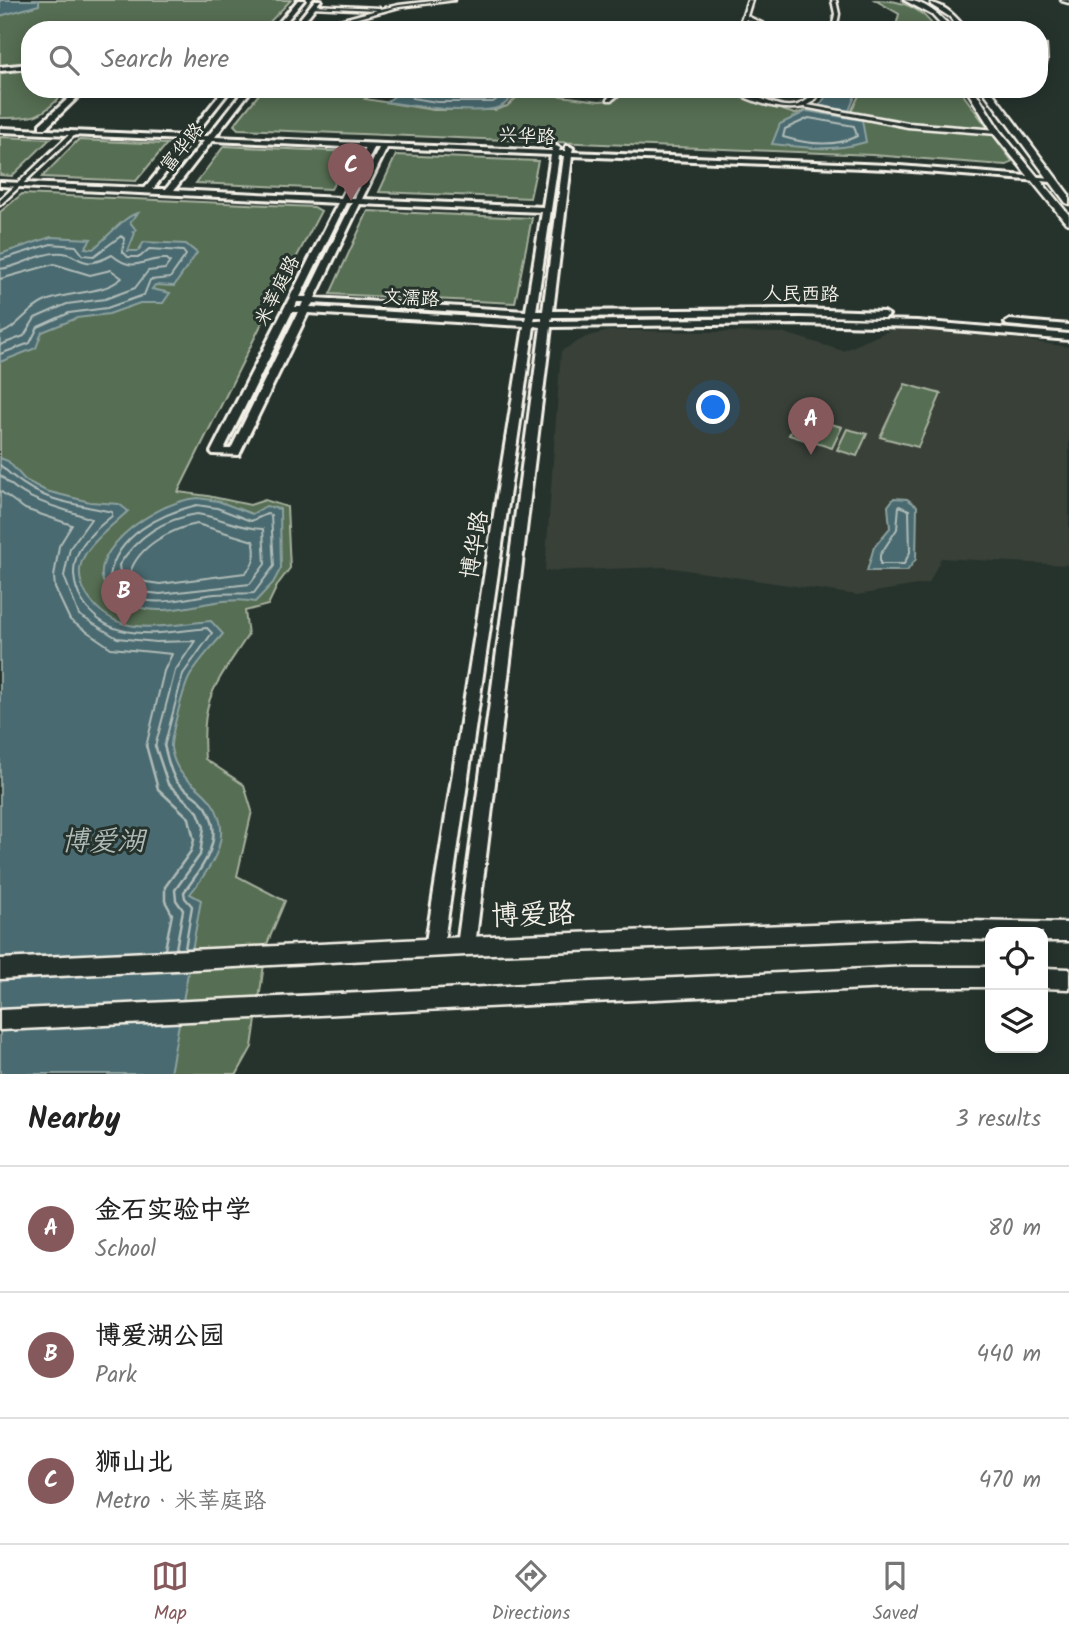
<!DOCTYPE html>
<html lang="en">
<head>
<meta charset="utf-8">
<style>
	:root { --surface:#fff; --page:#f6f6f6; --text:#222; --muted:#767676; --line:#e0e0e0; --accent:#85585c }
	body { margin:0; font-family:Kalam,"LXGW WenKai TC",sans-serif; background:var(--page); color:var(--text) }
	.controls { position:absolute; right:21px; bottom:21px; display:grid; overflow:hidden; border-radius:14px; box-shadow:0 4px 18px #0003 }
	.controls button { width:63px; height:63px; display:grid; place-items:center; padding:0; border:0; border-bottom:2px solid var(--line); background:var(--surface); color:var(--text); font:35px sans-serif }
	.you { position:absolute; left:714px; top:408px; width:24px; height:24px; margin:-18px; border:5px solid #fff; border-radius:50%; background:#1a73e8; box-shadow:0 0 0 10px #1a73e833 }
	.badge { display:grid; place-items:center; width:46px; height:46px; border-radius:50%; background:var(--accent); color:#fff; font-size:23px; font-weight:700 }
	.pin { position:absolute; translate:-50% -58px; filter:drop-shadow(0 2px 4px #0008) }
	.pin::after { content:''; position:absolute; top:37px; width:24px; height:21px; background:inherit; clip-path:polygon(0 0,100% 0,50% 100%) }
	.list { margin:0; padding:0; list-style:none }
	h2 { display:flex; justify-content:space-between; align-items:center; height:91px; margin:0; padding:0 28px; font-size:30px }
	h2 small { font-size:23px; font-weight:400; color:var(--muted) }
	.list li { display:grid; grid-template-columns:46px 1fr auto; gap:21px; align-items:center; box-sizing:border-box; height:126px; padding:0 28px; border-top:2px solid var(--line) }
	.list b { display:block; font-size:26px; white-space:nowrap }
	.list p { margin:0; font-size:23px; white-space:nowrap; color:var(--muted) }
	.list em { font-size:23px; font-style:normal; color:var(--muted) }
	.icon { flex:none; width:38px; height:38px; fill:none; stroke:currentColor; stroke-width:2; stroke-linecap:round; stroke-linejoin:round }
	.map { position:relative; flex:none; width:1069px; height:1074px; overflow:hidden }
	.search { position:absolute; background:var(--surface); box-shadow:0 4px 18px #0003; left:21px; right:21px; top:21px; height:77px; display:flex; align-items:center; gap:18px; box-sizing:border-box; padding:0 24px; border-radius:28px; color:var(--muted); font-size:26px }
	.sheet { height:469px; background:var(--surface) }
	nav { display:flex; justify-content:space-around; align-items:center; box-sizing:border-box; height:98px; border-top:2px solid var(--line); background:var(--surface); font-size:19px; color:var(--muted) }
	nav a { display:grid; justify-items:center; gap:4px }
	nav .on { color:var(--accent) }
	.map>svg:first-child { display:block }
</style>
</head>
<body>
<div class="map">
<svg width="1069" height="1074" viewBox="0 0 1069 1074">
	<rect width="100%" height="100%" fill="#26332d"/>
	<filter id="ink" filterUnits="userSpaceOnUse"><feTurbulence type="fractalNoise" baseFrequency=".0143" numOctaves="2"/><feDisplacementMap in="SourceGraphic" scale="14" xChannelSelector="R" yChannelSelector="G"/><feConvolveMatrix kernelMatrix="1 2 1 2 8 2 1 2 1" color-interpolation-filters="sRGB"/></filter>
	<g filter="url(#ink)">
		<path fill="#394037" d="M897,327L953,330L1069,347V565L941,558L929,583L857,595L665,567L545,571L561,351L586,337L608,331H644L785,333L843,351Z"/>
		<g fill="#576e53" stroke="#a6b09e" stroke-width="2">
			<path d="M0,0H291L262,30L96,26L90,30H30V89H69C39,117 42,118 0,118Z"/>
			<path d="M875,0C901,0 922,7 936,30H895L899,14Z"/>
			<path d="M263,89H379L365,99L434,110H495L507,106L524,91L599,101L615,100L627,89H715L795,114L817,107L851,112L862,89H959L1012,161L1007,165L990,164L872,155L238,129L234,125Z"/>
			<path d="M0,137L50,139L12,176L0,175Z"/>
			<path d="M78,140L167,144L136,181L42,177Z"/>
			<path d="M224,146L352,152L331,189L196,183Z"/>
			<path d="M396,155L538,161L530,198L379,192Z"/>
			<path d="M22,194L314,207L321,211L265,317L178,492L208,496L250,505L265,500L287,507L290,568L278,584L268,605L245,611L248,635C216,685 200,696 205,759L244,785L252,811L237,876L285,901L267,944L252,1047L237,1074H0V212Z"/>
			<path d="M368,211L532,218L515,303L330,294Z"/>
			<path d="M905,384L941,394L918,447L880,437Z"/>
			<path d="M800,415L819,420L808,441L789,435Z"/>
			<path d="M823,422L842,427L832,448L813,442Z"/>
			<path d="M847,429L867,434L857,456L837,450Z"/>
		</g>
		<g fill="#496b6f" stroke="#8da19f" stroke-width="2">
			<path d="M0,0H39V5L0,16Z"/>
			<path d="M405,89H521C514,95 508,103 500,107C479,116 411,105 386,102Z"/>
			<path d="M831,89H858L849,111L819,106Z"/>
			<path d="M807,111L862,120L866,142C832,152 807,148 772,144L780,124Z"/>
			<path d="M138,213L130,222L136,230L133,232L135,233L128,251H138L144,242L186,244L197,253L174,286L155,285L152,289L170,293L163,303H140L109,314L77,318L42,332L36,348L0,362V254L51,237L91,239L85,248L93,249C108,237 124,216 138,213Z"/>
			<path d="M0,458L8,461L25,480L46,491L90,502L119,504L128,511C114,524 96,537 86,553C68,581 94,612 119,622C142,632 186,623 211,621L223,634C212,647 198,661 190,676C184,686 170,738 171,748C177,782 197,781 212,803C235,836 210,869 190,894L201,900L170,1074H0Z"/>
			<path d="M198,498L218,501L252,514L266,506L280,509L281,568L273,583L255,602C216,594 174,618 138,607C48,579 148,501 198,498Z"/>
			<path d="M894,498L907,499L917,506L916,559L907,571H867L874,547L890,528L888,506Z"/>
		</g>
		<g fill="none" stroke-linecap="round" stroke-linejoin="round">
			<g stroke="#b0bbb8" stroke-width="2">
				<path d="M410,89L412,98L437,102H493L511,89"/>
				<path d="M419,89L438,93H492L498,89"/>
				<path d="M809,118L854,126L857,136C834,148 807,144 783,137L785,129Z"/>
				<path d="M0,260L51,244L76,246L83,255L94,256L121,236L125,239L122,251L128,257H140L149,249L183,251L186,255L170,278L150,280L144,295L107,308L69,313L38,327L30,343L0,354"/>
				<path d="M0,269C19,267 35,255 54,253C82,250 77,274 112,255C136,275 143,257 167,259L170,262L165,269L148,271L135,288L105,299L67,304L35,318L24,336L0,345"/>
				<path d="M0,279L54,264L90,275L111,270L122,278C101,296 68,290 44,302C26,310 18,328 0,334"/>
				<path d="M0,465C39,502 62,501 112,512V516C100,526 86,537 79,551C63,584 88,622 121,630C149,637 179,631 207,628L212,633L183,674L164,747"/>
				<path d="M0,475C29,504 55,505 91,519L70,548L64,576L79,615L117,638L156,642L195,641L175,671L155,747"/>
				<path d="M0,491L25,509L72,525L59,546L54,577L55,588L70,620L111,648L172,654L164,671L146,747"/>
				<path d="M197,505L217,508L251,521L267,514L271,515L274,566L254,593C241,594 228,593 215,594C177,598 136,616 110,576C116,536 160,514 197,505Z"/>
				<path d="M899,506L909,510L910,552L904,564H880V555L897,529Z"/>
				<path d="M197,514C220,517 240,529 263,529L265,564L250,584L160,594L143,592L121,580L119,565C137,537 164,519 197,514Z"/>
				<path d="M197,524L253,541C257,554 255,564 245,573L160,584L146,582L130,573C138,546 171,529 197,524Z"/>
			</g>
			<g stroke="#b0bbb8" stroke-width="2.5">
				<path d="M146,745L158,789L189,818L194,840L191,851L165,887V901L172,914L165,949"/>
				<path d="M155,745L168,784L198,812L204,827L200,855L175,890L176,900L183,910L176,949"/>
				<path d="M164,745C167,756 170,773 177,782C185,791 199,797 206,807C226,839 202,868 184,892L185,898L192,906L185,949"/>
			</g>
			<defs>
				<g id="minor">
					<path d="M441,0H455L399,7L313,30H293L310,28L377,10L311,7L313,5L379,8L381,9L399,5Z"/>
					<path d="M748,0H752L747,16L776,30H770L746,19C744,26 736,30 730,30L741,21Z"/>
					<path d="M832,0H836L839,14L836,30H832L835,14Z"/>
					<path d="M619,89H625L612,100H608V98Z"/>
					<path d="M728,89C760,89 790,128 817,89H822L814,101L807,105L908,123L997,130L1000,132L997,134L908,127L804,107C778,112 751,101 728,89Z"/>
					<path d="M72,132L77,133L0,205V200Z"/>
				</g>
				<g id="tertiary">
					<path d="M298,0H304L279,30H273Z"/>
					<path d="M315,0H321L297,30H291Z"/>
					<path d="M30,64V68L0,71V67Z"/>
					<path d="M79,89H86L46,128H40V124Z"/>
					<path d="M224,89H231L194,136H208L245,89H252L215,137L552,151L553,146H556L560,148L559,151H565L566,146H569L573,148L572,152L887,165L1052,178L1056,180L1052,182L887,169L572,156L553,311L798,309L884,312L889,315L884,318L798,315L552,317L551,321L801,318L917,321L1069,334V340L917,327L801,324L551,327L475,946L472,952L466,954L460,952L457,946L541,327L534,326L443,948L440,954L434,956L428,954L425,948L524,326L308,313L239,455L213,454L211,452L338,203L0,186V182L145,188L184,140L0,132V128L187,136ZM191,140L204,141L166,189H153ZM212,141L366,148L341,198L174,190ZM374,148H379L355,198H349ZM387,148L551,155L543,207L362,199ZM559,156H564L543,311H536ZM346,203H352L306,297H300ZM360,204L542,212L526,311L315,298ZM297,302H303L301,307H295ZM313,303L526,316L525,320L310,307ZM292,312H298L231,449H224ZM535,317H542V321L534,320Z"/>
					<path d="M1010,320L1069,325V331L1007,325L1005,323Z"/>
				</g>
				<g id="secondary">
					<path d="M904,0C924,0 941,16 953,30H946L932,15Z"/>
					<path d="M1061,0H1069V3L1062,1Z"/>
					<path d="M931,3C946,5 957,18 967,30H960L950,17L931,5Z"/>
					<path d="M966,89H974L1000,131L1069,215V224L1066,223L994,134Z"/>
					<path d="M982,89H990L1069,195V204L1066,203Z"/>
					<path d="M919,920L1069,923V941H1043V932H990V940L919,938L466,955L0,979V959L466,937Z"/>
					<path d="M910,967H990V987H910L0,1030V1010Z"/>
					<path d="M1043,968L1069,969V989L1043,988Z"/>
				</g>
			</defs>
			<use href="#minor" stroke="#f4f1e8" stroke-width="5"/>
			<use href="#tertiary" stroke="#f4f1e8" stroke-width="6"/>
			<use href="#secondary" stroke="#f4f1e8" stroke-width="5"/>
			<use href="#minor" fill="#26332d" fill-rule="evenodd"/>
			<use href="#tertiary" fill="#26332d" fill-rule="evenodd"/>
			<use href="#secondary" fill="#26332d" fill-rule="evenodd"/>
		</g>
		<path fill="#575143" stroke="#f4f1e8" stroke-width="2" d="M1039,44L1048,61L1043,77H1039Z"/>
		<path fill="#655e4e" stroke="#f4f1e8" stroke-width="2" d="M1039,44L1047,45L1048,61L1039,60Z"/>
	</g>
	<g text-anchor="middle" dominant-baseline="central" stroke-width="6" stroke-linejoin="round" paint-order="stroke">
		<g font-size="19" fill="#f4f1e8" stroke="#26332d">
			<text transform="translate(527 137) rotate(3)">兴华路</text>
			<text transform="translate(183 148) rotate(-51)">富华路</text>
			<text transform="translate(278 291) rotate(-63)">米莘庭路</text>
			<text transform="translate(801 295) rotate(1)">人民西路</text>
			<text transform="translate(411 299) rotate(3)">文濡路</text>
		</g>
		<g font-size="23" fill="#f4f1e8" stroke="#26332d">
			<text transform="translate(476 545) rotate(-81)">博华路</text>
		</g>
		<g font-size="28" font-style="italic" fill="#b0bbb8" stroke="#26332d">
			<text x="103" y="842">博爱湖</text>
		</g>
		<g font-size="28" fill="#f4f1e8" stroke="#26332d">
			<text transform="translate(533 916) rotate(-2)">博爱路</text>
		</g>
	</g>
</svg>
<div class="controls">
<button><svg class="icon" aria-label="locate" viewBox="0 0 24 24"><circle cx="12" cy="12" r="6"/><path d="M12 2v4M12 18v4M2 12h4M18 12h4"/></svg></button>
<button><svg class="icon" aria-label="layers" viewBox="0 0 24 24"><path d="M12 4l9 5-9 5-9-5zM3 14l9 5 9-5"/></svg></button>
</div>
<div class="you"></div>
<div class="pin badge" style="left:811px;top:455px">A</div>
<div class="pin badge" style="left:124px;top:627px">B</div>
<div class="pin badge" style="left:351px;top:201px">C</div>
<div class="search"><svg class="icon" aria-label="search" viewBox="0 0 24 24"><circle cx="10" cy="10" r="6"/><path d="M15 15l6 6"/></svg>Search here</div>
</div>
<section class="sheet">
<h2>Nearby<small>3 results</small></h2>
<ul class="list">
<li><span class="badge">A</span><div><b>金石实验中学</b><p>School</p></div><em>80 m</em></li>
<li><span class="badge">B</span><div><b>博爱湖公园</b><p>Park</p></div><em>440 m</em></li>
<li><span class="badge">C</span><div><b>狮山北</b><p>Metro · 米莘庭路</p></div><em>470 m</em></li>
</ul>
</section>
<nav>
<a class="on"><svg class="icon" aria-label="map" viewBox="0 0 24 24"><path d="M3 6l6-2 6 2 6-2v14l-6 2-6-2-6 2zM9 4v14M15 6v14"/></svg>Map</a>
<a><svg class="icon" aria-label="directions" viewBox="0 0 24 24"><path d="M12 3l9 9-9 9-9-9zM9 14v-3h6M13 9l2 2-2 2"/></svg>Directions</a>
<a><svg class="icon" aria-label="saved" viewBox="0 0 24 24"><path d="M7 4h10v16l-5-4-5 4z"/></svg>Saved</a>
</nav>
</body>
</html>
